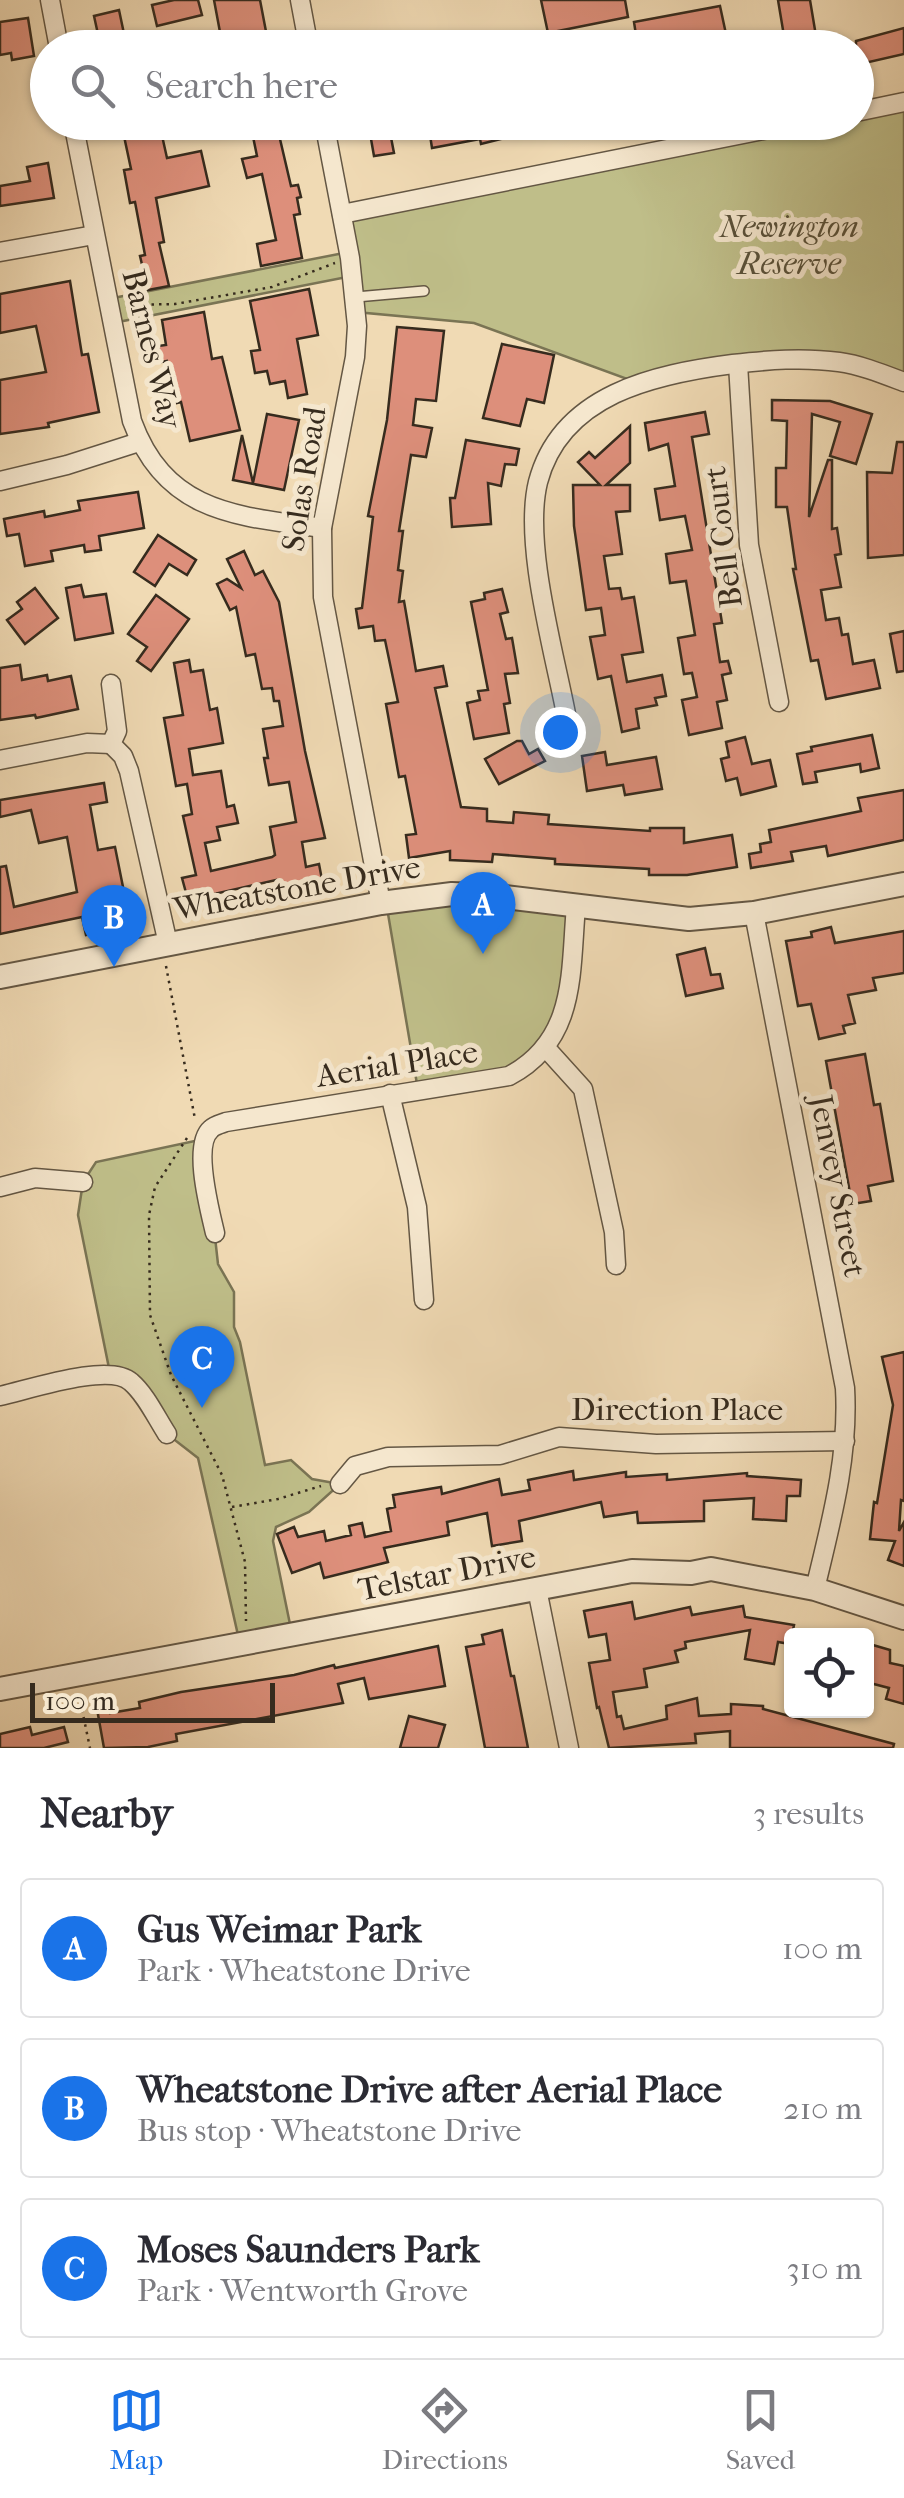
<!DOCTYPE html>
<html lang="en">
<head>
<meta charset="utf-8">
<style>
	:root { --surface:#fff; --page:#f2f2f3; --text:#2b2b33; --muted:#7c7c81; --line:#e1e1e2; --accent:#1a73e8 }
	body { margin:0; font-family:"IM FELL French Canon",serif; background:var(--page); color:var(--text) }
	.controls { position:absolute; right:30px; bottom:30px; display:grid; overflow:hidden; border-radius:10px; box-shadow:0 2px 8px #0004 }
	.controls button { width:90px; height:90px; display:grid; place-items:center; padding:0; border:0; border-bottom:2px solid var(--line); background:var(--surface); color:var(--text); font:50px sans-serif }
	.scale { position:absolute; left:30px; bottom:25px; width:245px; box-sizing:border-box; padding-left:10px; border:5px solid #362b1e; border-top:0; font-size:28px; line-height:35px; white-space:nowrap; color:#362b1e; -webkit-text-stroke:8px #f5e7ce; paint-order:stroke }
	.you { position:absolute; left:560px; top:732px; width:35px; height:35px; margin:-25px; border:8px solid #fff; border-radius:50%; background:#1a73e8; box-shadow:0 0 0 15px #1a73e833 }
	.badge { display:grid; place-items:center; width:65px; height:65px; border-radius:50%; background:var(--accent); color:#fff; font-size:32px; font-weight:700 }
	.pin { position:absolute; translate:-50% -82px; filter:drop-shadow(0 2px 5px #0008) }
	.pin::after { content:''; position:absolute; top:52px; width:35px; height:30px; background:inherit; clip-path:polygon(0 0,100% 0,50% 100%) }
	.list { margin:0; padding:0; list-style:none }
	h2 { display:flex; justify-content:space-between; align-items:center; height:130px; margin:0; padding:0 40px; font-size:42px }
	h2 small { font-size:32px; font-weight:400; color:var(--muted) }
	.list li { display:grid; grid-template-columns:65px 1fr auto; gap:30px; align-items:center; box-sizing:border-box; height:140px; margin:0 20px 20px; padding:0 20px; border:2px solid var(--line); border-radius:10px }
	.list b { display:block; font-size:38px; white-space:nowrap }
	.list p { margin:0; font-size:32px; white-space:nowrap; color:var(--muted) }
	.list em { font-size:32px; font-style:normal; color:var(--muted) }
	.icon { flex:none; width:55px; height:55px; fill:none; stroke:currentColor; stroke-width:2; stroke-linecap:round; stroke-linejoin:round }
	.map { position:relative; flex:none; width:904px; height:1748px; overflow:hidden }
	.search { position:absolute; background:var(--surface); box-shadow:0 2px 8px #0004; left:30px; right:30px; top:30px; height:110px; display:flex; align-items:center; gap:25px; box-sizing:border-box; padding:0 35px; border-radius:55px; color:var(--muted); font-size:38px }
	.sheet { height:610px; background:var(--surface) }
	nav { display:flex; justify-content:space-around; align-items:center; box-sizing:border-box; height:140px; border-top:2px solid var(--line); background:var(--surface); font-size:28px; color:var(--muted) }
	nav a { display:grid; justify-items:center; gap:5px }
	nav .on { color:var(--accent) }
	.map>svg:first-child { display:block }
</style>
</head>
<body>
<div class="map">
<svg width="904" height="1748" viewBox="0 0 904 1748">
	<rect width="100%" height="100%" fill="#f0dab4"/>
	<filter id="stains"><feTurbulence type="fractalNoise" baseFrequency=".002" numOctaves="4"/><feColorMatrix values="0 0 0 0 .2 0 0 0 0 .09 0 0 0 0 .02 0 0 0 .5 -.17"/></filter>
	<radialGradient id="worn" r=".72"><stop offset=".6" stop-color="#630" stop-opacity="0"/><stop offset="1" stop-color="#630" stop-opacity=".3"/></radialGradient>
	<g fill="#bfbe89" stroke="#7a7454" stroke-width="2.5">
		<path d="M904,102V382L815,359L638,383L474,323L356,312L352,276L113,323L108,299L349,252L342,214L803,123L856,122L857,112Z"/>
		<path d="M386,902L576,906L567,1002L523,1069L418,1090Z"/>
		<path d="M204,1139L218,1264L234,1292V1327L240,1342L265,1465L291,1460L312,1479L340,1484L309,1512L276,1527L273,1541L292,1634L240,1644L198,1458L167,1434L133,1383L110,1373L78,1215L83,1182L96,1162Z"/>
	</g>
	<g fill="#dd8f7b" stroke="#362b1e" stroke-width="2.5">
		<path d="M174,0H198L202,15L157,26L152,5Z"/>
		<path d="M214,0H260L268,42L223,48Z"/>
		<path d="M541,0H625L628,17L548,33Z"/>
		<path d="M778,0H810L818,48H786Z"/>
		<path d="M720,6L729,48H699L697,37L670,43V48H638L634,22Z"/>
		<path d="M119,10L127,48H101L94,16Z"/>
		<path d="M28,18L34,56L12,60L11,53L0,55V22Z"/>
		<path d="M904,28V54L856,65V41Z"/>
		<path d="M121,122H148L151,134L161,131L167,158L201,151L209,186L156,198L164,242L159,243L169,286L148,290L140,256L145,255L135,202L130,203L124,170L131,169Z"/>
		<path d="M250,122H276L291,186L298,185L301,197L297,198L300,214L294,215L302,258L261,266L257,244L276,240L262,174L247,178L242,159L257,156Z"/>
		<path d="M368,122H388L394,153L374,156Z"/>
		<path d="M428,122H547L548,127L481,144L480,139L432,148Z"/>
		<path d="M48,163L54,198L0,206V186L30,181L27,167Z"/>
		<path d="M70,281L82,355L88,354L99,412L48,423L49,427L0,434V380L46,372L36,326L0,333V294Z"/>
		<path d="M309,289L318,335L297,339L307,394L288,398L285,381L270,384L267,371L255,373L251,351L260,350L250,301Z"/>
		<path d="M204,312L212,359L222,357L240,430L190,441L181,402L177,403L167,361L161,362L158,346L166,345L162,320Z"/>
		<path d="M397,327L444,331L436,401L416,399L413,425L432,428L426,457L411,455L399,531H403L398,570L403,571L399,602L404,601L416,671L443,666L447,686L435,688L461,807L487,809V821L513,823L514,812L549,815L548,824L650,831V828H684V843L732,835L737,867L687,875H649V869L555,864V859L493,854L492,862L450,860V851L409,858L406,835L416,834L405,776L399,777L386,704L398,702L385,640L375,641L373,626L359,628L356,609L362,608L373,517L368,516L387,420Z"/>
		<path d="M502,344L554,355L544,403L527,399L520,426L483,418Z"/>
		<path d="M772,400L830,401L872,414L856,464L830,456L840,422L812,414L809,517L828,460H832V529L837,528L841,554L835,555L841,587L821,590L826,620L839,618L842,635L848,634L853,664L874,660L880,688L826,699L818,660L811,661L793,569H796L787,507H776V468H786L787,421L772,420Z"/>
		<path d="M705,412L709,434L692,437L722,623L714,624L720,662L728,661L731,673L722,675L727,700L717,702L722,728L689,735L682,700L697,697L692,673L684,674L678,638L695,635L686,581L670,583L666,554L692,550L685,516L660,520L655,489L675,486L668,444L649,450L645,423Z"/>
		<path d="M267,414L299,420L284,490L233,480L242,435L253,483Z"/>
		<path d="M630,426V463L606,485H630V511L616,512L622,554L604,556L609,589L620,588L622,599L634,597L643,652L622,655L627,682L662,675L666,696L655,698L657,705L636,709L639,728L622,732L611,676L598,679L590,637L605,635L601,608L586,610L574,526L573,485H600L578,462L589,452L595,458Z"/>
		<path d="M466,440L519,449L516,465L505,464L501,486L488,483L491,524L452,527L450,498H455Z"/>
		<path d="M897,442H904V555L868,558L867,472L892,473Z"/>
		<path d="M138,492L144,528L99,536L101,550L85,552L84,545L51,551L53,561L25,566L19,534L7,536L4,519L44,511L45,517L80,510L78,501Z"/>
		<path d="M158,535L196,560L187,575L169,564L155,586L134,572Z"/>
		<path d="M244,551L255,575L263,571L279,602L305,751L325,838L302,842L306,867L319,864L323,885L278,892L276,880L188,900L182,878L196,875L183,816L192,814L187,784L176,786L164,718L183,715L174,663L189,660L191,672L203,670L210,710L217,708L223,743L189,749L193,775L221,771L227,807L234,805L238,823L217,827L220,840L205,843L211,871L272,857L275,855L270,827L296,822L289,782L269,785L264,758H268L263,729L283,726L279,701H274L272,688L262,689L255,654L246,656L236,607L230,610L217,584L227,579L241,588L227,559Z"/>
		<path d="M81,585L84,597L106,594L113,633L75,640L66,588Z"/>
		<path d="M35,588L58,618L25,644L7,620L22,609L17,602Z"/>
		<path d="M502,589L508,612L500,614L506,639L512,638L518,673L505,674L510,703L504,704L509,733L474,739L467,703L480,700L478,691L488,690L471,602L485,599L484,593Z"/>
		<path d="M156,595L189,619L151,671L137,661L147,647L128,634Z"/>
		<path d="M904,631V671L897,672L890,634Z"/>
		<path d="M20,665L22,680L47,675L48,681L71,676L78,709L36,718L35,715L0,720V668Z"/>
		<path d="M872,735L879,768L861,772L860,764L815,772L817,782L803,784L797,754L812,751L811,747Z"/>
		<path d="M745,737L752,764L770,760L776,786L741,795L737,778L726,781L721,759L729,757L726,742Z"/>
		<path d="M517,741H522L529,754L538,749L545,761L499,784L485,759Z"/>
		<path d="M605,752L607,765L656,757L662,789L625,795L623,785L587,791L582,756Z"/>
		<path d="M104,783L107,802L90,805L98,850L115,847L130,922L105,927L106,931L86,935L82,917L0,934V867L6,866L14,907L77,892L67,837L39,843L31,810L0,817V800Z"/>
		<path d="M904,790V840L828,856L826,846L791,852L793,861L751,868L749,854L761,852L760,844L771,842L769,830L861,811L858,798Z"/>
		<path d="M831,927L835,943L904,931V973L873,978L876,990L848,995L855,1023L843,1026L845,1033L819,1039L811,1004L798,1006L786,941L812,937L811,932Z"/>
		<path d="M705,948L711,975L720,974L723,988L686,996L677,955Z"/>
		<path d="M865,1054L874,1105L880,1104L893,1181L868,1186L871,1201L852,1204L826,1061Z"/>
		<path d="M904,1352V1501L901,1500L899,1531L904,1522V1566L888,1560L895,1541L870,1539L874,1502L877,1503L893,1405L882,1357Z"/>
		<path d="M573,1471L574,1480L626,1472V1477L667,1474V1480L747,1473V1476L801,1480L800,1496H787L786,1521L753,1519L754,1498L704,1501V1521L638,1523L637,1512L604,1517L601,1502L519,1521L522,1541L492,1546L487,1513L447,1522L449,1535L384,1548L388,1562L324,1578L320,1563L292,1573L277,1534L294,1527L298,1537L324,1531L326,1541L351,1535L349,1526L362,1523L365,1537L391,1531L387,1509L395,1507L393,1495L441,1487L442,1494L499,1479L502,1495L530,1490L528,1480Z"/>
		<path d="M632,1602L635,1619L690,1607L692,1615L743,1606L745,1617L794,1625L790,1644L778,1642L774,1664L745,1659L750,1630L685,1642L686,1648L675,1651L678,1662L644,1669L647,1687L613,1692L617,1717L621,1716L624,1729L667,1719L666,1706L697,1698L699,1716L731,1714V1704L763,1706V1709L894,1744L893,1748H730V1731L695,1734L696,1743L609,1748L599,1707L597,1708L589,1663L610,1660L606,1634L589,1637L584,1611Z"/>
		<path d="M502,1630L511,1676H514L528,1748H485L466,1647L484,1644L482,1635Z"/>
		<path d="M866,1643L890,1650V1663L904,1666V1704L886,1699L889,1688L866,1682Z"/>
		<path d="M438,1646L445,1686L369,1699L364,1678L338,1684L343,1703L176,1734L177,1741L148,1747L104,1748L97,1709L109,1707L110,1713L140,1708L139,1702L181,1692L294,1675L334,1665L335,1668Z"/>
		<path d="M409,1716L445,1725L438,1748H400Z"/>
		<path d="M30,1727L32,1735L64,1727L68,1742L44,1748H0V1734Z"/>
	</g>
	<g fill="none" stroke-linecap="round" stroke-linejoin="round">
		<defs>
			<path id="service" d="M356,297L424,291"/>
			<g id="minor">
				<path d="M50,0L59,48"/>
				<path d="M300,0L309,48"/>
				<path d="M856,112L904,102"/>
				<path d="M73,122L132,421C166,514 238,516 322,528"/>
				<path d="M324,122L350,258L357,326L355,357L322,528L323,597L381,903"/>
				<path d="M342,214L803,122"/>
				<path d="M0,252L94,235"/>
				<path d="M738,364L749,545L779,702"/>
				<path d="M0,481L67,465L139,442"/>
				<path d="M111,684L117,731L111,744L123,756L129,771L168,944"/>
				<path d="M566,714C554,651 523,543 538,482C561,394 655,374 733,364C768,360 803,357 839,362C861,365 883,374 904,382"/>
				<path d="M0,760L87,743L111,744"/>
				<path d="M754,913L845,1388C849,1457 831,1522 815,1589"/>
				<path d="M545,1047L583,1089L614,1232L616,1265"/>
				<path d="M390,1094L417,1207L424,1300"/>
				<path d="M0,1187L35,1178L83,1182"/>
				<path d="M215,1233C210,1211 192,1145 211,1129C215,1125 221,1124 226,1122L509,1076C577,1040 570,973 576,906"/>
				<path d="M0,1396C28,1390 109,1362 131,1382C146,1395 156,1417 167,1434"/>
				<path d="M340,1484L355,1466L388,1457L500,1455L559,1437L656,1444L845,1441"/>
				<path d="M537,1589L569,1748"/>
			</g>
			<g id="tertiary">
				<path d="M0,977L381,903L452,894L496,896L689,919L754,913L904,884"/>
				<path d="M0,1689L632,1571L691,1573L711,1569L815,1589L904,1618"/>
			</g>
		</defs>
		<use href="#service" stroke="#645744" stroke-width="12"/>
		<use href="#minor" stroke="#645744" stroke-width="21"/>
		<use href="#tertiary" stroke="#645744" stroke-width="26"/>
		<g stroke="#362b1e" stroke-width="2.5" stroke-dasharray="2.5 5" stroke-linecap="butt">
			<path d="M129,305L175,304L272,287L335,263"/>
			<path d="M166,966L195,1119"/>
			<path d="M187,1138L155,1187L149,1215L150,1315L171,1375L222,1475L245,1562L246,1621"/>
			<path d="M232,1507L278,1499L321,1486"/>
			<path d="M79,1695L90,1748"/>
		</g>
		<use href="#service" stroke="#f5e7ce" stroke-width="9"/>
		<use href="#minor" stroke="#f5e7ce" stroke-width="18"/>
		<use href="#tertiary" stroke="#f5e7ce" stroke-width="22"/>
	</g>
	<g text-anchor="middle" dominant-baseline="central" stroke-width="10" stroke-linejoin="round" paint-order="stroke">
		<g font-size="32" font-style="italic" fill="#585039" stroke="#f5e7ce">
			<text x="789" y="226">Newington<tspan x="789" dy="37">Reserve</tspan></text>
		</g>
		<g font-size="32" fill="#362b1e" stroke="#f5e7ce">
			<text transform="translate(152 349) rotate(76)">Barnes Way</text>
			<text transform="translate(304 479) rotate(-81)">Solas Road</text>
			<text transform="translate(723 537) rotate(-97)">Bell Court</text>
			<text transform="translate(297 888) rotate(-10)">Wheatstone Drive</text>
			<text transform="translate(397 1064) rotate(-9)">Aerial Place</text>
			<text transform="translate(838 1186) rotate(79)">Jenvey Street</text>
			<text x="677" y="1409">Direction Place</text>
			<text transform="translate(447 1573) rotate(-11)">Telstar Drive</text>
		</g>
	</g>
	<rect width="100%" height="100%" filter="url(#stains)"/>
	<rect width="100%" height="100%" fill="url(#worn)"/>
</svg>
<div class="controls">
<button><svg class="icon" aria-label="locate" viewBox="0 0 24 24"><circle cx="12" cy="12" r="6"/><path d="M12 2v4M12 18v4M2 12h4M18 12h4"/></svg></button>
</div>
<div class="scale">100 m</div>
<div class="you"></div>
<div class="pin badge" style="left:483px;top:954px">A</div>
<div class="pin badge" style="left:114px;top:967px">B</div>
<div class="pin badge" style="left:202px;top:1408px">C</div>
<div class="search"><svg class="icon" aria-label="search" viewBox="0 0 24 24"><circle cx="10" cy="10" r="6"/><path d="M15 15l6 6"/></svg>Search here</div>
</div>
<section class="sheet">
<h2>Nearby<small>3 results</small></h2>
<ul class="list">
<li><span class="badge">A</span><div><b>Gus Weimar Park</b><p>Park · Wheatstone Drive</p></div><em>100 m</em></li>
<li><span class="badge">B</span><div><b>Wheatstone Drive after Aerial Place</b><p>Bus stop · Wheatstone Drive</p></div><em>210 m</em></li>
<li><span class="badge">C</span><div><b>Moses Saunders Park</b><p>Park · Wentworth Grove</p></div><em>310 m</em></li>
</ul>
</section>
<nav>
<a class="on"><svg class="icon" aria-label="map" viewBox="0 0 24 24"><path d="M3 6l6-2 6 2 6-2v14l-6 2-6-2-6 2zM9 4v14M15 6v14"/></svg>Map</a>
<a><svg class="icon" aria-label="directions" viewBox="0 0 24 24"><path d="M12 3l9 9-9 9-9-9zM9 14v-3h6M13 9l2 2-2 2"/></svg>Directions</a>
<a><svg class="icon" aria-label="saved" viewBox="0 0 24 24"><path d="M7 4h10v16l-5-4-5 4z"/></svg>Saved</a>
</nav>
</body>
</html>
